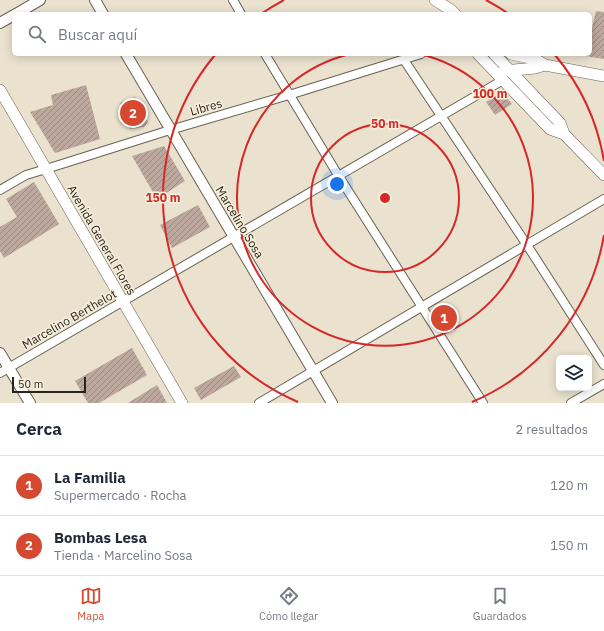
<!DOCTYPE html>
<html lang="es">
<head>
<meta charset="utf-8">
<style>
	:root { --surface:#fff; --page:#f2f2f3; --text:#1f2937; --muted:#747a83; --line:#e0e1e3; --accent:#d4492f }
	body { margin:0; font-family:"IBM Plex Sans",sans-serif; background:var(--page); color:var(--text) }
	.controls { position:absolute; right:12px; bottom:12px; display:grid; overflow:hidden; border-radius:6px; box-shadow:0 2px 10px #0003 }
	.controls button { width:36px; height:36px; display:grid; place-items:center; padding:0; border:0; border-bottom:1px solid var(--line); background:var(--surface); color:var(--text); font:20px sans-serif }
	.scale { position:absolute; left:12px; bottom:10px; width:74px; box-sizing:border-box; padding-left:4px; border:2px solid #27241c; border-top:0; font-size:11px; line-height:14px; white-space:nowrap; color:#27241c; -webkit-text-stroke:3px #f8efdc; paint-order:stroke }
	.you { position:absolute; left:337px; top:184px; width:14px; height:14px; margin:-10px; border:3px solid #fff; border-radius:50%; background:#1a73e8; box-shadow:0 0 0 6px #1a73e833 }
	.badge { display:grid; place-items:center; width:26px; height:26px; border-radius:50%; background:var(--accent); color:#fff; font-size:13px; font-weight:700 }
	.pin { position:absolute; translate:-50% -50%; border:2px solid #fff; box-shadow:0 1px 4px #0006 }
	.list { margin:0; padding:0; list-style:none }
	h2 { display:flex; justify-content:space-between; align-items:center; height:52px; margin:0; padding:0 16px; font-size:17px }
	h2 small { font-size:13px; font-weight:400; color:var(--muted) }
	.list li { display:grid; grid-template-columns:26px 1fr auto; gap:12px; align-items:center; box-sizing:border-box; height:60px; padding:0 16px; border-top:1px solid var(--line) }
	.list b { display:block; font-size:15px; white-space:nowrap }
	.list p { margin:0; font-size:13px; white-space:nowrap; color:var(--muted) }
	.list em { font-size:13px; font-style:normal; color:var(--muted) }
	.icon { flex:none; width:22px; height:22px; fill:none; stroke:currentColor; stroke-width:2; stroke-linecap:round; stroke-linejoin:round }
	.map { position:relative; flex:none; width:604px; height:403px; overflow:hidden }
	.search { position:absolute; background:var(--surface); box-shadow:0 2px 10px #0003; left:12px; right:12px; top:12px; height:44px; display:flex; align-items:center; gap:10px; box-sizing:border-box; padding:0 14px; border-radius:6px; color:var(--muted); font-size:15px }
	.sheet { height:172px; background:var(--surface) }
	nav { display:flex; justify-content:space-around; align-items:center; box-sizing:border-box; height:56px; border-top:1px solid var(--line); background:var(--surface); font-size:11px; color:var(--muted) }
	nav a { display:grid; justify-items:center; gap:2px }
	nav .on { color:var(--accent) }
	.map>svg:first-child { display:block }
</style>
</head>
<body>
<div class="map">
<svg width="604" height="403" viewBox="0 0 604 403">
	<defs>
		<pattern id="building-hatch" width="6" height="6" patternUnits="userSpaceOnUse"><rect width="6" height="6" fill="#bca89e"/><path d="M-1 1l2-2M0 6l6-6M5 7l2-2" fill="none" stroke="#998980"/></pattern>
	</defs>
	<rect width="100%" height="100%" fill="#eae2cf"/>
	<g fill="url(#building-hatch)">
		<path d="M596,11L604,12V59L585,56L586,54H590V36Z"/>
		<path d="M86,85L100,139L55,153L30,112L53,105L51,95Z"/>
		<path d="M502,92L512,104L495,115L486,102Z"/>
		<path d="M135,97L148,122L144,127L130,129L120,103Z"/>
		<path d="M164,146L185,181L157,199L132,156Z"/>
		<path d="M34,182L59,224L4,258L0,251V227L17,217L6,199Z"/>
		<path d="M198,205L210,227L172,248L160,225Z"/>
		<path d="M132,348L147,375L99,403H88L75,381Z"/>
		<path d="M234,366L241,377L201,400L194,388Z"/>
		<path d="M157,385L167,403H128Z"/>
	</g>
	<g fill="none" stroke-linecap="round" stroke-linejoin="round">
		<defs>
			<g id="minor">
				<path d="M233,0L241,14"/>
				<path d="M265,54L338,175L483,403"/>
				<path d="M404,60L527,245L604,365"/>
				<path d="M0,190L26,175L46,169L170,130L289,95L421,54"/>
				<path d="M0,373L503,80"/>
				<path d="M259,403L604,199"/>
				<path d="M571,403L604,384"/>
			</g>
			<g id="tertiary">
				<path d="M95,0L103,14"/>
				<path d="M16,14L40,0"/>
				<path d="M0,23L14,15"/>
				<path d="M126,54L332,403"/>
				<path d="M0,353L30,403"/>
			</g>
			<g id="secondary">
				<path d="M435,0L451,10L455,14"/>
				<path d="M478,54L550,129L564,134L604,175"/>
				<path d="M494,54L560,123L564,134"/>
				<path d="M511,54L535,59L545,65L604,76"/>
				<path d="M504,71L535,68L545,65"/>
				<path d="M0,90L182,403"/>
			</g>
		</defs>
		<use href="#minor" stroke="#696251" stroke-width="10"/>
		<use href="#tertiary" stroke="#696251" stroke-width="12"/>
		<use href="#secondary" stroke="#696251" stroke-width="12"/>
		<use href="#minor" stroke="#fff" stroke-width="8"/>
		<use href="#tertiary" stroke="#fff" stroke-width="10"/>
		<use href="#secondary" stroke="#fff" stroke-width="11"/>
	</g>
	<g fill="none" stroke="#d62828" stroke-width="2">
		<circle cx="385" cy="198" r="74"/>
		<path d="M420 54A148 148 0 1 1 350 54"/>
		<path d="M604 235A222 222 0 0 1 472 402M298 402A222 222 0 0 1 215 55M261 14A222 222 0 0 1 284 0M486 0A222 222 0 0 1 509 14M555 55A222 222 0 0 1 604 161"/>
	</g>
	<g text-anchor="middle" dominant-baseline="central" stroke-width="3" stroke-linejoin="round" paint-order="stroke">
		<g font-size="12" fill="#27241c" stroke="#f8efdc">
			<text transform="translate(206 107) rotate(-16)">Libres</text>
			<text transform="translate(240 222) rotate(59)">Marcelino Sosa</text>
			<text transform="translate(102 240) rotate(60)">Avenida General Flores</text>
			<text transform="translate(69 319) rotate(-30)">Marcelino Berthelot</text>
		</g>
	</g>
	<circle cx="385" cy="198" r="6" fill="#d62828" stroke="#f8efdc" stroke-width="2"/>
	<g font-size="12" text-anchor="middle" font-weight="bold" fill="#d62828" stroke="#f8efdc" stroke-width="3" stroke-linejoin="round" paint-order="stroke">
		<text x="490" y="98">100 m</text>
		<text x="385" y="128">50 m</text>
		<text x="163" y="202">150 m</text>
	</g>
</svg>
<div class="controls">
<button><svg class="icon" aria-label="layers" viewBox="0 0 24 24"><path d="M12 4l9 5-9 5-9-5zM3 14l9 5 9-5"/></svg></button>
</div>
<div class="scale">50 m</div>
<div class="you"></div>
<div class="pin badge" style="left:444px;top:318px">1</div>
<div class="pin badge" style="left:133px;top:113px">2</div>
<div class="search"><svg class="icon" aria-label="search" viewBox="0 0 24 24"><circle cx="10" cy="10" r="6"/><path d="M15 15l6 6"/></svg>Buscar aquí</div>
</div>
<section class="sheet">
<h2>Cerca<small>2 resultados</small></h2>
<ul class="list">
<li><span class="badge">1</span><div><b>La Familia</b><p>Supermercado · Rocha</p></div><em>120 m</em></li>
<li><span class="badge">2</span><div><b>Bombas Lesa</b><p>Tienda · Marcelino Sosa</p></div><em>150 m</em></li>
</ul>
</section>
<nav>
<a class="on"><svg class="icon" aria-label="map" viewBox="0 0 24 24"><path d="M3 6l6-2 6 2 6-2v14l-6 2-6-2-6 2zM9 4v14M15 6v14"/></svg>Mapa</a>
<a><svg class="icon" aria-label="directions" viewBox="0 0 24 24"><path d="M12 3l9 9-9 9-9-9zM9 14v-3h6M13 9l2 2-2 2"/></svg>Cómo llegar</a>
<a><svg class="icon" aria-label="saved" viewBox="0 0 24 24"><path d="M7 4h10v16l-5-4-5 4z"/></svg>Guardados</a>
</nav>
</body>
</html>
